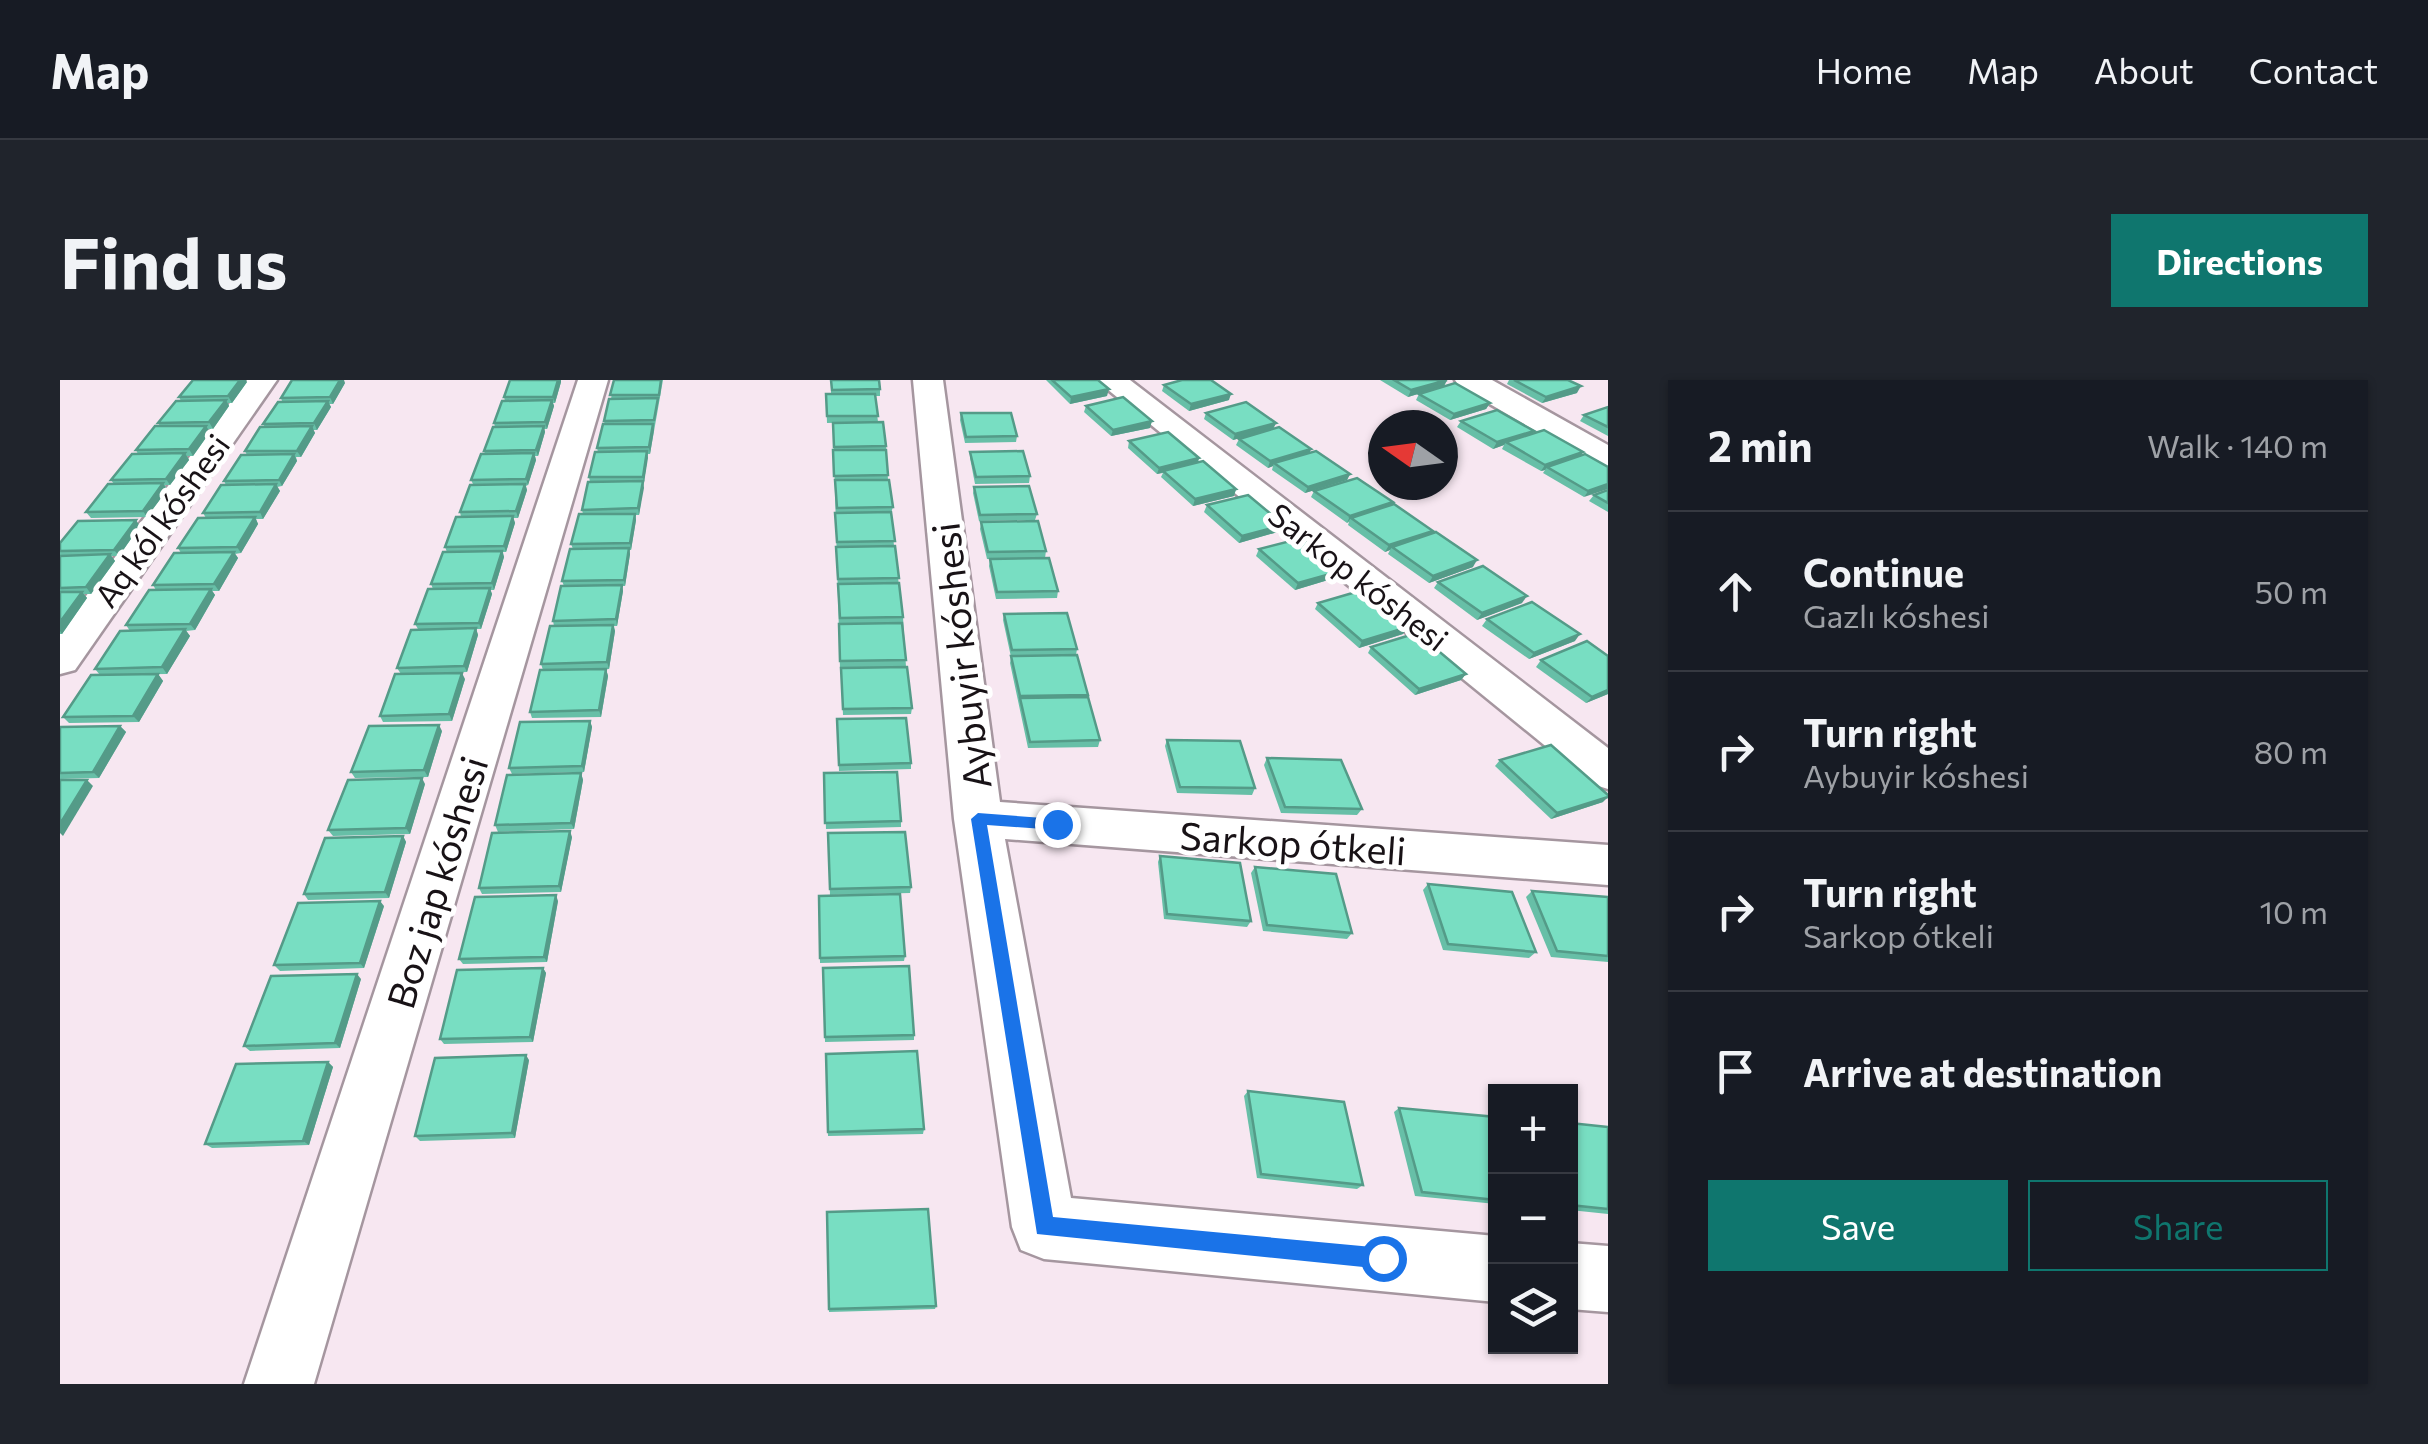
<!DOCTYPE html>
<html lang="en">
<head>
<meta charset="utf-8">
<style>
	:root { --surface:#171b24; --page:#20242c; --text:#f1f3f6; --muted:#9ea1a6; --line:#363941; --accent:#0f766e }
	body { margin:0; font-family:Commissioner,sans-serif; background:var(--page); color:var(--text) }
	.controls { position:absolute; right:30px; bottom:30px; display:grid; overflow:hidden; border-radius:0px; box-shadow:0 2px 8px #0004 }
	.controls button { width:90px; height:90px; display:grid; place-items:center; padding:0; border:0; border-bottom:2px solid var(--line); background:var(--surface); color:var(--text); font:50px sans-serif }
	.compass { position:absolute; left:1308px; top:30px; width:90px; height:90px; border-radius:50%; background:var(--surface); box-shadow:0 2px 8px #0004; rotate:284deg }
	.stop { position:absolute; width:30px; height:30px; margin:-22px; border:8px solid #1a73e8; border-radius:50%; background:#fff }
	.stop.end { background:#1a73e8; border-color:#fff; box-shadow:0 2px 10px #0008 }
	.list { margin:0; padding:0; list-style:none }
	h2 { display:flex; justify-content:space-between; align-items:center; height:130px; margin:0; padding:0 40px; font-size:42px }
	h2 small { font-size:32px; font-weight:400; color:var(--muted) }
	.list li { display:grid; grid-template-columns:65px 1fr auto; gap:30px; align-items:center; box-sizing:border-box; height:160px; padding:0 40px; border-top:2px solid var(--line) }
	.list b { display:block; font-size:38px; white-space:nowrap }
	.list p { margin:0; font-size:32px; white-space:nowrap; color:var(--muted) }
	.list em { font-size:32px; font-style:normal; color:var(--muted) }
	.actions { display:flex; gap:20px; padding:30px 40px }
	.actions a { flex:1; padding:22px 0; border:2px solid var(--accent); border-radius:0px; text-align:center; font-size:35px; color:var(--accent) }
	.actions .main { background:var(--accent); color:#fff }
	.icon { flex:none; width:55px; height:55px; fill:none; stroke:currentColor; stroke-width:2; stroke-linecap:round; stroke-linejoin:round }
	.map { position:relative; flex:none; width:1548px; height:1004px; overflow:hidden; border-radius:0px }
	header { display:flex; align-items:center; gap:60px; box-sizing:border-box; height:140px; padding:0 50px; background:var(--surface); border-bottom:2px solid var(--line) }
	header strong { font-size:48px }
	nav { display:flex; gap:55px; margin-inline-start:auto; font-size:35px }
	.intro { display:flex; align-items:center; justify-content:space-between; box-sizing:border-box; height:240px; padding:0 60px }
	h1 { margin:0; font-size:70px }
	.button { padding:25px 45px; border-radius:0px; background:var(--accent); color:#fff; font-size:35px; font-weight:700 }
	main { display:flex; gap:60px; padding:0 60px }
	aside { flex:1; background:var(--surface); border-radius:0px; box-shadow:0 2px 8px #0004 }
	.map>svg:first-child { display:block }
</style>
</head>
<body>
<header>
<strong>Map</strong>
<nav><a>Home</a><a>Map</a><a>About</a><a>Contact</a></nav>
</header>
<div class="intro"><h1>Find us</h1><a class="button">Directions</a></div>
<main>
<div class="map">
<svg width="1548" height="1004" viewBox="0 0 1548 1004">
	<rect width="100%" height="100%" fill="#f7e7f1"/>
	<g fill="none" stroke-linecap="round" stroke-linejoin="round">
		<defs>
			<g id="minor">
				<path d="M187,0H217L15,290L0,294V251Z"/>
				<path d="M518,0H548L254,1004H184Z"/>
				<path d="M853,0H883L940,422L1548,465V505L945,459L1011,818L1436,856V922L984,879L961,870L952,847L894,439Z"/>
				<path d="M1036,0H1070L1548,368V409L1532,404Z"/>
				<path d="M1395,0H1432L1548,65V89L1536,86L1399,6Z"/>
				<path d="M1510,863L1548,866V932L1510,929Z"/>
			</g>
		</defs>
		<use href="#minor" stroke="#a5969f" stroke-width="5"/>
		<use href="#minor" fill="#fff" fill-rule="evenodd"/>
	</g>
	<g fill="#67bfa7">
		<path d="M554,0H603L590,74H588L579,135H575L576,140L571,170H569L570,174L565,206H562L563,211L557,246H554L555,251L549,289L483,290L481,284L494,246L493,241L504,206L502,201L513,169L511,164L523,134L522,130L530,102L529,97L538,72L537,68L551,19Z"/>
		<path d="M771,0L820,9V16H815L818,42L767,43L766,14H771Z"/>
		<path d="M986,0H1038L1047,16L1010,24Z"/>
		<path d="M1320,0H1387L1384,6L1348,17Z"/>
		<path d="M1449,0H1508L1517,13L1482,23L1447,4Z"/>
		<path d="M187,2L172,23H168L169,26L153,49H148L150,52L133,76H127L129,80L110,105H105L107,110L87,137L31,138L26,132L54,104L51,100L78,74L76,70L100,46L98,43L121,21L119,17Z"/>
		<path d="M501,2L495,23H493L494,26L487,49H484L485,52L478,76H475L476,80L468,105L466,106L467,110L458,138H453L455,143L446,172H443L444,177L434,210H430L432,214L421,249H416L418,255L407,292L341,294L337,288L358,249L355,244L373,209L371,204L387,172L385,167L401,137L400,132L413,104L411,100L425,74L424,71L435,47L434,43L445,21L444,17Z"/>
		<path d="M285,3L273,24H269L271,27L257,50H253L255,53L241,77H236L237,81L222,106L217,107L220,111L203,139H196L198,144L181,173L175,174L178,178L159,211H152L155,215L135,250L126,251L130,256L107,294L40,295L35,289L70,251L66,245L96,210L93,205L121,173L118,168L146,138L143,133L166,105L164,101L187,75L185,71L205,47L203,44L222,21L221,18Z"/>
		<path d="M1104,5L1169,20L1129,31L1102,11Z"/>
		<path d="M1359,14L1430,23L1426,29L1390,40L1356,20Z"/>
		<path d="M1026,26L1090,48L1051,56L1024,32Z"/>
		<path d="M1548,27V56L1520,41L1524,35Z"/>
		<path d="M901,33L957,56L956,62L905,63L900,40Z"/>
		<path d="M1146,33L1216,43L1213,49L1250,73L1290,94L1287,100L1245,113L1212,90L1213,86L1208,88L1176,65L1179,59L1205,51L1173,60L1144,39Z"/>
		<path d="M1401,41L1474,51L1472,54L1523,72L1520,76L1548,87L1524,117L1483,93L1485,90L1481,91L1442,69L1444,65L1433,69L1397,47Z"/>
		<path d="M773,43L826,66L828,100L833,127L831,133L834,166L843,237L846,287L780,288Z"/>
		<path d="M1069,61L1139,78L1138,83L1176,109L1174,116L1133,126L1101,97L1103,93L1097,94L1068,68Z"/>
		<path d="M910,72L970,96L969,103L915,104L910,78Z"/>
		<path d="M914,107L977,134L975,140L919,141L913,113Z"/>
		<path d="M1548,110V132L1529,121L1534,115Z"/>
		<path d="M1254,111L1333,122L1332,125L1373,151L1371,154L1413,187L1369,203L1328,174L1330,170L1325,172L1288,145L1289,142L1287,143L1251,117Z"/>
		<path d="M1147,125L1224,145L1221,151L1179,163L1144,132Z"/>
		<path d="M921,142L986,171L985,178L927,179L920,149Z"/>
		<path d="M80,146L59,176H51L55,181L31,214H24L27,218L2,254H0V163Z"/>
		<path d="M1199,169L1281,191L1278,197L1235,210L1196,176Z"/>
		<path d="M930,179L998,211L997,218L936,219L929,186Z"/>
		<path d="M1378,202L1462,223L1417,240L1374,208Z"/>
		<path d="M1258,223L1343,254L1299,268L1255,229Z"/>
		<path d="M944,234L1017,269L1016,275L1040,360L1038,367L968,368L950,283L951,277L943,240Z"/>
		<path d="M1427,239L1515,261L1469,279L1422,246Z"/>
		<path d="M1311,267L1406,294L1401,300L1355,315L1308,273Z"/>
		<path d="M1481,280L1548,314L1526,323L1476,287Z"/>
		<path d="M781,288L852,328L851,334L783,335Z"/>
		<path d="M546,289L548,296L541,337L472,338L470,332Z"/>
		<path d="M98,294L103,301L79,342L9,343L3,337Z"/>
		<path d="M405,299L392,341L323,342L320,336Z"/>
		<path d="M777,339L851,383V389L779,391Z"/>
		<path d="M530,341L532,347L524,392L452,394L449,388Z"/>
		<path d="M60,346L66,352L39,398L0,399V347Z"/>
		<path d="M382,351L368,397L295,398L291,392Z"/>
		<path d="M1107,360L1195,408L1192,415L1117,413L1105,366Z"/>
		<path d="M1207,378L1302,429L1297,435L1221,433L1204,385Z"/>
		<path d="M1440,380L1543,422L1491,439L1435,386Z"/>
		<path d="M521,393L523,400L514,449L438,452L435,445Z"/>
		<path d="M764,393L841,441V447L766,449Z"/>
		<path d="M365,404L350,454L273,456L268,450Z"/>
		<path d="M768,453L851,507L850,513L770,515Z"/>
		<path d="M343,456L346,462L329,518L248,520L244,514Z"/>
		<path d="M512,457L501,512L422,514L419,508Z"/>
		<path d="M1100,476L1191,541L1187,547L1104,539L1098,482Z"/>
		<path d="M1195,487L1292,553L1287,559L1203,551L1191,493Z"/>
		<path d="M1368,504L1476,572L1469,578L1383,570L1363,510Z"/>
		<path d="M1472,511L1548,517V582L1491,577L1466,517Z"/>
		<path d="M759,516L845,576L844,581L760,583Z"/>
		<path d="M498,521L487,582L403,584L399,579Z"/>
		<path d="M324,526L304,588L220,591L214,585Z"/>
		<path d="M483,588L486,593L473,662L384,664L380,659Z"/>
		<path d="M763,588L854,655V660L765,662Z"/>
		<path d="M301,599L280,668L190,671L184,666Z"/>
		<path d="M766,674L864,749L863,754L768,756Z"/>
		<path d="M469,680L455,758L360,761L355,756Z"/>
		<path d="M268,682L273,687L249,765L152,768L145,764Z"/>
		<path d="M1188,711L1303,805L1297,809L1197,798L1184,716Z"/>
		<path d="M1339,728L1436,737V824L1355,816L1334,732Z"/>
		<path d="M1510,743L1548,747V834L1510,830Z"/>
		<path d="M767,832L876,926L875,929L769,932Z"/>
	</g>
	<g fill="#549b88">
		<path d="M180,0H186L187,2L172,23L168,16Z"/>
		<path d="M280,0H284L285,3L273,24L270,17Z"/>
		<path d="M498,0H501V2L495,23L493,17Z"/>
		<path d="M1387,0L1384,6L1348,17L1351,10Z"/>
		<path d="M1521,6L1517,13L1482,23L1486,17Z"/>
		<path d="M1049,9L1047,16L1010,24L1011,17Z"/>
		<path d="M1171,14L1169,20L1129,31L1131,24Z"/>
		<path d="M166,20L169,26L153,49L149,42Z"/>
		<path d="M492,20L494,26L487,49L485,42Z"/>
		<path d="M268,21L271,27L257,50L254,43Z"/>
		<path d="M1430,23L1426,29L1390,40L1394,34Z"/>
		<path d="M1092,41L1090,48L1051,56L1053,50Z"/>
		<path d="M1216,43L1213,49L1173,60L1175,54Z"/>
		<path d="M593,44L594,50L590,74L589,67Z"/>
		<path d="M146,46L150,52L133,76L129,69Z"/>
		<path d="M252,46L255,53L241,77L237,71Z"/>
		<path d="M484,46L485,52L478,76L476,70Z"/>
		<path d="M1474,51L1470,57L1446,62L1444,65L1433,69L1437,62Z"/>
		<path d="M1251,69L1249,75L1214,83L1213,86L1208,88L1210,81Z"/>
		<path d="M587,71L588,78L584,103L583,97Z"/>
		<path d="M1523,72L1518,79L1487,87L1485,90L1481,91L1485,85Z"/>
		<path d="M125,73L129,80L110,105L106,99Z"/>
		<path d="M474,73L476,80L468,105L466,99Z"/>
		<path d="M234,74L237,81L222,106L219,100Z"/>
		<path d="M1139,78L1137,84L1097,94L1099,88Z"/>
		<path d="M1290,94L1287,100L1245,113L1248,107Z"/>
		<path d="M583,101L584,108L579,135L578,128Z"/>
		<path d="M103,103L107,110L87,137L83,131Z"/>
		<path d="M216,104L220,111L203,139L200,132Z"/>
		<path d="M465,104L467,110L458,138L456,131Z"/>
		<path d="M1548,104V109L1524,117L1528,111Z"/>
		<path d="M1176,109L1174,116L1133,126L1135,119Z"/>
		<path d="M1333,122L1330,129L1291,138L1287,143L1290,136Z"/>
		<path d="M575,134L576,140L571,170L570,163Z"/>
		<path d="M453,136L455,143L446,172L444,166Z"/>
		<path d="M195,137L198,144L181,173L177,167Z"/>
		<path d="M76,140L80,146L59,176L54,170Z"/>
		<path d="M1224,145L1221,151L1179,163L1182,156Z"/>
		<path d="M1373,151L1369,157L1332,167L1330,170L1325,172L1329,165Z"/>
		<path d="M569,168L570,174L565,206L564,200Z"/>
		<path d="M442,171L444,177L434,210L432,203Z"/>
		<path d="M174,172L178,178L159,211L154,204Z"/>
		<path d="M50,174L55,181L31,214L26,207Z"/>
		<path d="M1417,180L1413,187L1369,203L1373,196Z"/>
		<path d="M1281,191L1278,197L1235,210L1238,203Z"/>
		<path d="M562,205L563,211L557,246L556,239Z"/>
		<path d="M430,208L432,214L421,249L419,243Z"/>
		<path d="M151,209L155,215L135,250L130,244Z"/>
		<path d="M22,212L27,218L2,254L0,251V242Z"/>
		<path d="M1467,216L1462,223L1417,240L1422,233Z"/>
		<path d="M553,245L555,251L549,289L547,282Z"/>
		<path d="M1348,247L1343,254L1299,268L1302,261Z"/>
		<path d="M416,248L418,255L407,292L404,286Z"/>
		<path d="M125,249L130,256L107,294L102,287Z"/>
		<path d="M1520,254L1515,261L1469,279L1474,273Z"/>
		<path d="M546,289L548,296L541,337L539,330Z"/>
		<path d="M402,293L405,299L392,341L389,334Z"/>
		<path d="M98,294L103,301L79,342L73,336Z"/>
		<path d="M1406,294L1401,300L1355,315L1359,309Z"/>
		<path d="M1548,310V314L1526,323L1532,317Z"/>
		<path d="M530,341L532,347L524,392L522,386Z"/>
		<path d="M379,345L382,351L368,397L364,390Z"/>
		<path d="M60,346L66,352L39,398L33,392Z"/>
		<path d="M521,393L523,400L514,449L511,443Z"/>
		<path d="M362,398L365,404L350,454L346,448Z"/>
		<path d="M27,400L33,406L3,456L0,453V444Z"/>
		<path d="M1548,417L1543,422L1491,439L1497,433Z"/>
		<path d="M510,451L512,457L501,512L499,506Z"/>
		<path d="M343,456L346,462L329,518L325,512Z"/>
		<path d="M496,515L498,521L487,582L484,577Z"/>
		<path d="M320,521L324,526L304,588L300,583Z"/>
		<path d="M483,588L486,593L473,662L470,657Z"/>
		<path d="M297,594L301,599L280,668L275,663Z"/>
		<path d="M466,675L469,680L455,758L452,753Z"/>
		<path d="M268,682L273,687L249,765L243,761Z"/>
	</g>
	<g fill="#78dec2" stroke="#549b88" stroke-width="2.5">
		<path d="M133,0H180L168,16L119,17Z"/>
		<path d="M232,0H280L270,17L221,18Z"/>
		<path d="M450,0H498L493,17H444Z"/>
		<path d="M554,0H601L599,15H550Z"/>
		<path d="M771,0H819L820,9L772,10Z"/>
		<path d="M992,0H1038L1049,9L1011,17Z"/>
		<path d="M1122,0H1151L1171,14L1131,24L1104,5Z"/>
		<path d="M1334,0H1387L1351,10Z"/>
		<path d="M1454,0H1508L1521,6L1486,17Z"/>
		<path d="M1395,3L1430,23L1394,34L1359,14Z"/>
		<path d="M766,14H815L818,36H767Z"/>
		<path d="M1063,17L1092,41L1053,50L1026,26Z"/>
		<path d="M598,18L594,40L544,41L549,19Z"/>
		<path d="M166,20L149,42L98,43L116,21Z"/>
		<path d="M492,20L485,42L434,43L442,21Z"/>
		<path d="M268,21L254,43L203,44L218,22Z"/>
		<path d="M1186,22L1216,43L1175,54L1146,33Z"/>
		<path d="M1548,27V47L1524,35Z"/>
		<path d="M1437,30L1474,51L1437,62L1401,41Z"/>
		<path d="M901,33H951L957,56L906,57Z"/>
		<path d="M823,42L826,66L774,67L773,43Z"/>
		<path d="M543,44H593L589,67L537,68Z"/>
		<path d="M95,46H146L129,69L76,70Z"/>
		<path d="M252,46L237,71H185L200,47Z"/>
		<path d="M484,46L476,70L424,71L433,47Z"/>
		<path d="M1219,47L1251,69L1210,81L1179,59Z"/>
		<path d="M1484,50L1523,72L1485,85L1446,62Z"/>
		<path d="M1108,52L1139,78L1099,88L1069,61Z"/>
		<path d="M773,70H826L828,95L774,96Z"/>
		<path d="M587,71L583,97H529L535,72Z"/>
		<path d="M963,71L970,96L916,97L910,72Z"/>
		<path d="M1256,71L1290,94L1248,107L1214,83Z"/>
		<path d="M125,73L106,99L51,100L72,74Z"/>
		<path d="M474,73L466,99L411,100L421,74Z"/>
		<path d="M234,74L219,100L164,101L181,75Z"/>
		<path d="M1525,74L1548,87V104L1528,111L1487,87Z"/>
		<path d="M1143,81L1176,109L1135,119L1103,91Z"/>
		<path d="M1297,98L1333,122L1290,136L1254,111Z"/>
		<path d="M775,100H829L833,127L777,128Z"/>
		<path d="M583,101L578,128L522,130L528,102Z"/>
		<path d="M103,103L83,131L26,132L48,104Z"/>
		<path d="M216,104L200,132L143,133L161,105Z"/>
		<path d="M465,104L456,131L400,132L410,105Z"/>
		<path d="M969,106L977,134L920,135L914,107Z"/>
		<path d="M1548,110V123L1534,115Z"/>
		<path d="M1188,115L1224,145L1182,156L1147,125Z"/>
		<path d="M1334,124L1373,151L1329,165L1291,138Z"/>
		<path d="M831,132L835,161L777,162L775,133Z"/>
		<path d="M519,134H575L570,163L511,164Z"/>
		<path d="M453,136L444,166L385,167L396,137Z"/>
		<path d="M195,137L177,167L118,168L138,138Z"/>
		<path d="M76,140L54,170L0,171V163L18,141Z"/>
		<path d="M978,141L986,171L928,172L921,142Z"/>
		<path d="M1376,152L1417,180L1373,196L1332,167Z"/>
		<path d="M1242,158L1281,191L1238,203L1199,169Z"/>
		<path d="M835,166L839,198L778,199L776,167Z"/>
		<path d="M569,168L564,200L502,201L510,169Z"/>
		<path d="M442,171L432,203L371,204L383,172Z"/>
		<path d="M174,172L154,204L93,205L114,173Z"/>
		<path d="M50,174L26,207L0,208V176Z"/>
		<path d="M989,178L998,211L937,212L930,179Z"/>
		<path d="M1423,186L1467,216L1422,233L1378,202Z"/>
		<path d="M839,203L843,237L780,238L778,204Z"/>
		<path d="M562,205L556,239L493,241L501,206Z"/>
		<path d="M430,208L419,243L355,244L368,209Z"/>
		<path d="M151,209L130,244L66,245L89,210Z"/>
		<path d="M1303,210L1348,247L1302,261L1258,223Z"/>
		<path d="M0,212H22L0,242Z"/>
		<path d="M1472,222L1520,254L1474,273L1427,239Z"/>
		<path d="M1007,233L1017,269L952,270L944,234Z"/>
		<path d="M842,243L846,280L780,281L779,244Z"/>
		<path d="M553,245L547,282L481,284L490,246Z"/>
		<path d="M416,248L404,286L337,288L351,250Z"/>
		<path d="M125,249L102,287L35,289L60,251Z"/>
		<path d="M1357,253L1406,294L1359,309L1311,267Z"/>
		<path d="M1527,261L1548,276V310L1532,317L1481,280Z"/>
		<path d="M1017,275L1028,315L960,316L951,276Z"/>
		<path d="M847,287L852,328L783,329L781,288Z"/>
		<path d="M546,289L539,330L470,332L480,290Z"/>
		<path d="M402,293L389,334L320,336L335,294Z"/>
		<path d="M98,294L73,336L3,337L31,295Z"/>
		<path d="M1028,317L1040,360L970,362L960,318Z"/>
		<path d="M846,338L851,383L779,385L777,339Z"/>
		<path d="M530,341L522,386L449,388L460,342Z"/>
		<path d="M379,345L364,390L291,392L309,346Z"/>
		<path d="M60,346L33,392L0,393V347Z"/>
		<path d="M1107,360L1180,361L1195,408L1120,407Z"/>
		<path d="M1491,365L1548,415V417L1497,433L1440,380Z"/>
		<path d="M1207,378L1281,380L1302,429L1225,427Z"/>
		<path d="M837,392L841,441L765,443L764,393Z"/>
		<path d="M521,393L511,443L435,445L447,395Z"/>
		<path d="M362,398L346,448L268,450L288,400Z"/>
		<path d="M0,400H27L0,444Z"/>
		<path d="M510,451L499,506L419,508L432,453Z"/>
		<path d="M845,452L851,507L770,509L768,453Z"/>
		<path d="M343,456L325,512L244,514L265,458Z"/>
		<path d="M1100,476L1180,483L1191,541L1107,534Z"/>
		<path d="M1195,487L1276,494L1292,553L1207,545Z"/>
		<path d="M1368,504L1452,512L1476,572L1388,564Z"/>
		<path d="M1472,511L1548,517V576L1497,571Z"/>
		<path d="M840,514L845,576L760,578L759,516Z"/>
		<path d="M496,515L484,577L399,579L415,517Z"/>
		<path d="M320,521L300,583L214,585L238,523Z"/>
		<path d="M849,586L854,655L765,657L763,588Z"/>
		<path d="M483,588L470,657L380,659L397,590Z"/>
		<path d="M297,594L275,663L184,666L211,596Z"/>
		<path d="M857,671L864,749L768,752L766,674Z"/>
		<path d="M466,675L452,753L355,756L375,678Z"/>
		<path d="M268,682L243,761L145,764L176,684Z"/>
		<path d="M1188,711L1284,722L1303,805L1201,794Z"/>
		<path d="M1339,728L1436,737V820L1362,812Z"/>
		<path d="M1510,743L1548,747V829L1510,825Z"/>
		<path d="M868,829L876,926L769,929L767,832Z"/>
	</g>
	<path fill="#1a73e8" d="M918,433L997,439L1005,444L997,450L927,445L993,837L1323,868L1330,871L1333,878L1330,886L1323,889L977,854L911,439Z"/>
	<g text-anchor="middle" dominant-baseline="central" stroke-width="10" stroke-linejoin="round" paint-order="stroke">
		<g font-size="32" fill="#181216" stroke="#fff">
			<text transform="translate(101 140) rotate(-54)">Aq kól kóshesi</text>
			<text transform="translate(1299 196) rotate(38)">Sarkop kóshesi</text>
		</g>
		<g font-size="38" fill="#181216" stroke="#fff">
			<text transform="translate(900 276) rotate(-97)">Aybuyir kóshesi</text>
			<text transform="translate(1233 462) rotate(4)">Sarkop ótkeli</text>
			<text transform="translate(376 502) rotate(-73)">Boz jap kóshesi</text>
		</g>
	</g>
</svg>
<div class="controls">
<button>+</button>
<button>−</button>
<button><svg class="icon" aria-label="layers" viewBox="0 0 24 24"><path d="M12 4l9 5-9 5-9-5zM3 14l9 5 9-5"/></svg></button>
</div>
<svg class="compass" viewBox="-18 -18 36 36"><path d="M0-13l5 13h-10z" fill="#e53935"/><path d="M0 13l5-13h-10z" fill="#9ea1a6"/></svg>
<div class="stop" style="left:1323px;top:878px"></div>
<div class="stop end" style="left:997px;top:444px"></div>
</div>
<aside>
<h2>2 min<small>Walk · 140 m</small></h2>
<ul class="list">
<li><svg class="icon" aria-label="ahead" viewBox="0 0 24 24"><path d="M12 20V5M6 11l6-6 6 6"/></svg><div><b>Continue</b><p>Gazlı kóshesi</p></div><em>50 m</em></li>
<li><svg class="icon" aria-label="right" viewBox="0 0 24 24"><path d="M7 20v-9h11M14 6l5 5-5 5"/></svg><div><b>Turn right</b><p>Aybuyir kóshesi</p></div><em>80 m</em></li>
<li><svg class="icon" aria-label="right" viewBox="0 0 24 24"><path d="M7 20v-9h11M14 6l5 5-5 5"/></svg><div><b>Turn right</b><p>Sarkop ótkeli</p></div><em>10 m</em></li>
<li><svg class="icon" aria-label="arrive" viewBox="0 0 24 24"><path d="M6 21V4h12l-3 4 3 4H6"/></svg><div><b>Arrive at destination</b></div></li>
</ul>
<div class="actions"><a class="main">Save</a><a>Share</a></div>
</aside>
</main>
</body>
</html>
